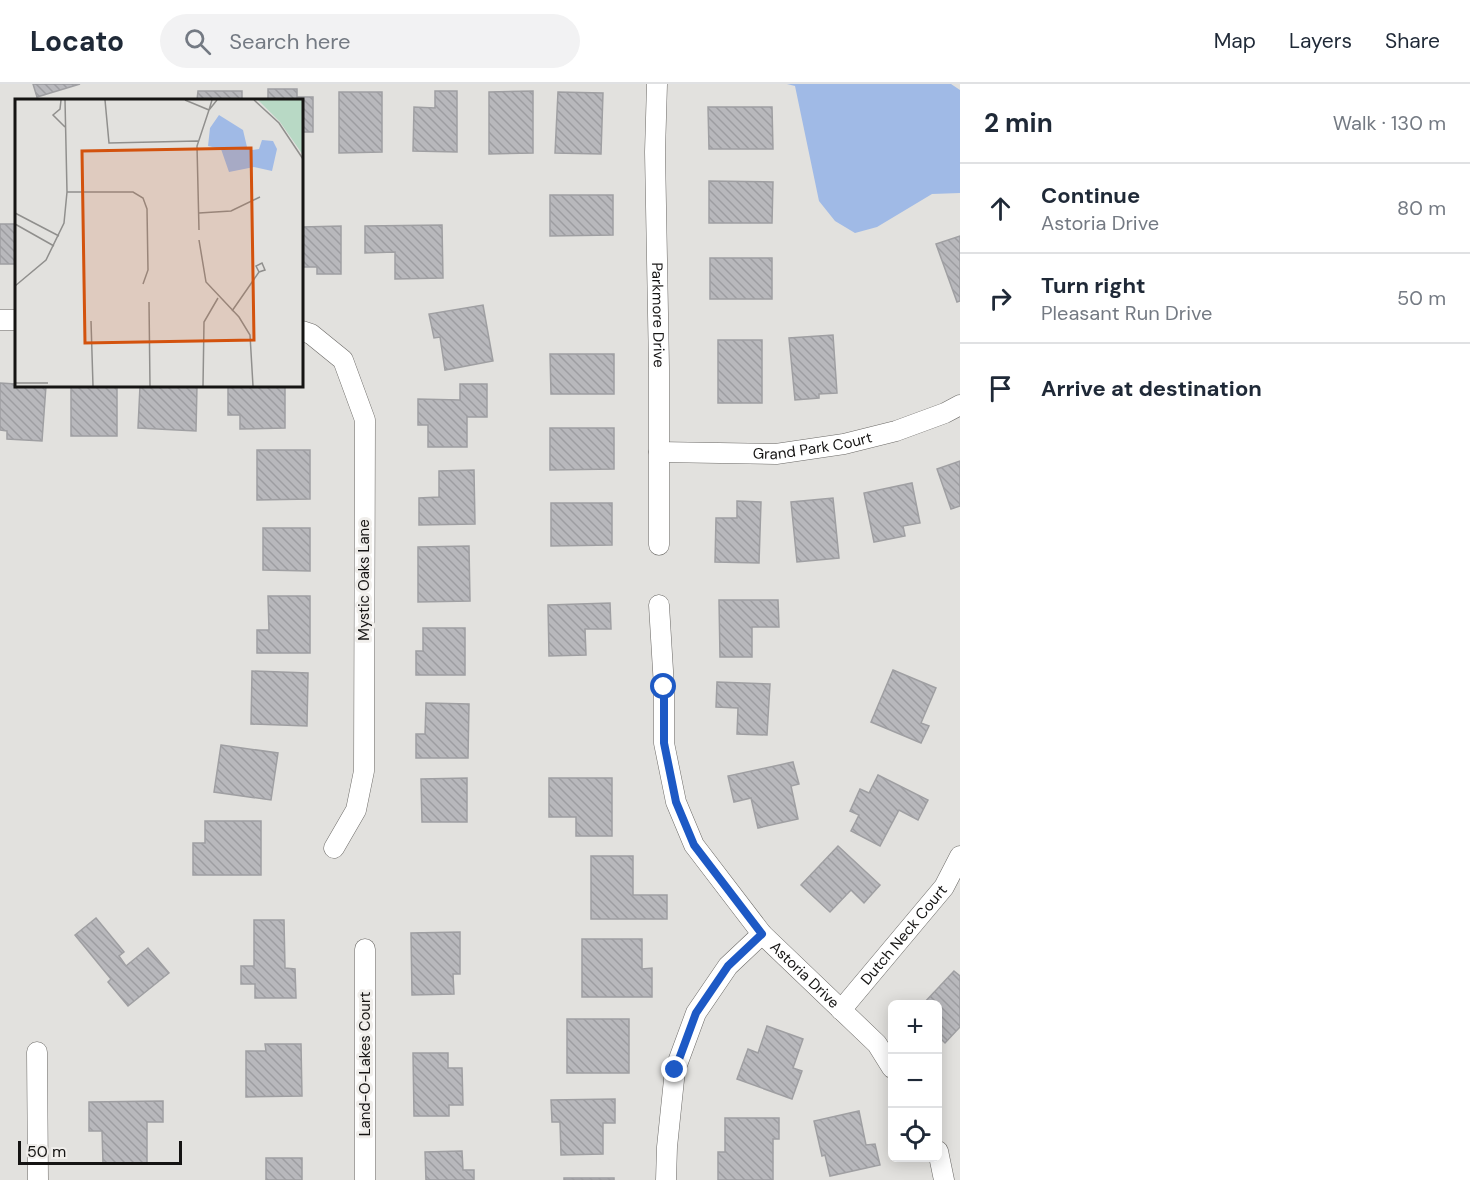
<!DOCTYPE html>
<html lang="en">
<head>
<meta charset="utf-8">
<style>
	:root { --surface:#fff; --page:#f2f2f3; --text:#1f2937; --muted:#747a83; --line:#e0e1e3 }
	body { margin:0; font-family:"DM Sans",sans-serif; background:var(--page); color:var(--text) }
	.controls { position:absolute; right:18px; bottom:18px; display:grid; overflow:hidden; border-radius:9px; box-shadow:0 3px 15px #0003 }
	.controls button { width:54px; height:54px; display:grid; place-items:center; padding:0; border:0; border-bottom:2px solid var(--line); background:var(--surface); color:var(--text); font:30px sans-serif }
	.scale { position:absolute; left:18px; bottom:15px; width:164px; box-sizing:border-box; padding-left:6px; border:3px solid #151413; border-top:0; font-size:16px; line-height:21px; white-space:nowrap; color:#151413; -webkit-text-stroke:4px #f0eeeb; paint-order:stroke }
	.stop { position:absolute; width:18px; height:18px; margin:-14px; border:4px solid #1d59c5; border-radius:50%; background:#fff }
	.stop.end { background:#1d59c5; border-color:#fff; box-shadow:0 2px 6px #0008 }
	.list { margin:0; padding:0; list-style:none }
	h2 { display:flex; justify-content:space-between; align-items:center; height:78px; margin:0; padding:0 24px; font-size:26px }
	h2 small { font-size:20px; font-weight:400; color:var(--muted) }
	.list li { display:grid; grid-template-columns:39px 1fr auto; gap:18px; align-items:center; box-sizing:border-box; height:90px; padding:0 24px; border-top:2px solid var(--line) }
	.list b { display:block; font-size:22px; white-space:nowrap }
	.list p { margin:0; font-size:20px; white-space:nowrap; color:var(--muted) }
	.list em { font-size:20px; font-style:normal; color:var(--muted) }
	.icon { flex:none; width:33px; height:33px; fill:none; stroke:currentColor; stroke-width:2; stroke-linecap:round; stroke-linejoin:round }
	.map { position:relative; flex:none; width:960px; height:1096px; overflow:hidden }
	header { display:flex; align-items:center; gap:36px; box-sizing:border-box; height:84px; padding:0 30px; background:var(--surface); border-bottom:2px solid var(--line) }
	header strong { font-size:28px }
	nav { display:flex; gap:33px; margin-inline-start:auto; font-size:21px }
	.search { width:420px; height:54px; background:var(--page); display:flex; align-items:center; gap:15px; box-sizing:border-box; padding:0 21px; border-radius:33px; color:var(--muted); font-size:22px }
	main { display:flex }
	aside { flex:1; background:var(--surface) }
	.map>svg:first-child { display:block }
</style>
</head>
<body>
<header>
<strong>Locato</strong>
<div class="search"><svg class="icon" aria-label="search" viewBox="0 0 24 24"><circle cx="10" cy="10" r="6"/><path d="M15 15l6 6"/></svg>Search here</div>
<nav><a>Map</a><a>Layers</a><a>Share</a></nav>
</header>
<main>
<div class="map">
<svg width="960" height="1096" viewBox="0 0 960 1096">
	<defs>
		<pattern id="building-back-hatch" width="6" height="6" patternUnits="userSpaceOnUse" patternTransform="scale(1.5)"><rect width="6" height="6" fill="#b8b8bc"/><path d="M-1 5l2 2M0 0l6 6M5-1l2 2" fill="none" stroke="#9d9da1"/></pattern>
	</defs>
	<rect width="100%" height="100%" fill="#e2e1de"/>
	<path fill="#a0bae6" d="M787,0H951L960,6V109L932,110L877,143L855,149L835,137L819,117L795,2Z"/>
	<g fill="url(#building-back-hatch)" stroke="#9f9fa2" stroke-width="1.5">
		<path d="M33,0H80L37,13Z"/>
		<path d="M268,5H297V13H313V48H302V16H268Z"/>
		<path d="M198,7H242V16H197Z"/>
		<path d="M435,7H457V68L413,67L414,23L435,24Z"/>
		<path d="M533,7V69L489,70V8Z"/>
		<path d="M339,8H382V68L339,69Z"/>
		<path d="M558,8L603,9L601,70L555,69Z"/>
		<path d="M708,23H772L773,65H709Z"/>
		<path d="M709,97L773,98L772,139H709Z"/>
		<path d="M550,111H613V151L550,152Z"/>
		<rect x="0" y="140" width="16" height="40"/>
		<path d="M442,141L443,194L395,195V168L365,169V142Z"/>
		<path d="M341,142V190H317V183H302V143Z"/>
		<path d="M960,152V217L957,218L936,160Z"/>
		<rect x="710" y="174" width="62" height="41"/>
		<path d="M483,221L493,277L445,286L440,253L434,254L429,230Z"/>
		<path d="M833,251L837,309L819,310V314L795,316L789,254Z"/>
		<rect x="718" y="256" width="44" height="63"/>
		<path d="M550,270H614V310H551Z"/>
		<path d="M16,294V302H46L42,357L7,355V347L0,346V299L16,300Z"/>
		<path d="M460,300H487V333H467V363H428V341H418V315L460,316Z"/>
		<path d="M117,302V352H71V303Z"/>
		<path d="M140,302H197L196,347L138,344Z"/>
		<path d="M228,302H285V344L240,345V331H228Z"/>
		<path d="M550,344H614V385L550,386Z"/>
		<path d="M257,366H310V415L257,416Z"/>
		<path d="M960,377V422L951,425L937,385Z"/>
		<path d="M474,386L475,440L419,441V414L439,413V387Z"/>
		<path d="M912,399L920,439L903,442L905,452L874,458L864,409Z"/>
		<path d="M833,414L839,474L797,478L791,418Z"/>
		<path d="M737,417L761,418L759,479L715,478L716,434H737Z"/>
		<path d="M551,419H612V461L551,462Z"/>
		<path d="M263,444H310V487L263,486Z"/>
		<path d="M469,462L470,517L418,518V463Z"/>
		<path d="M268,512H310V569H257V546H269Z"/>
		<path d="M719,516H778L779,543H752V573H720Z"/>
		<path d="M610,519L611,545H585L586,571L549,572L548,521Z"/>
		<path d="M423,544H465V591H416V567H423Z"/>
		<path d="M893,586L936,604L921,639L929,642L921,659L871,638Z"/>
		<path d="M252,587L308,589L307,642L251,640Z"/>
		<path d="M717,598L770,600L767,651L737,650L738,624L716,623Z"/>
		<path d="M426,619L469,620L468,674H416V650H425Z"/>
		<path d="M221,661L278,669L271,716L214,708Z"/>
		<path d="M793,678L799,700L791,702L798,735L758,744L751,714L734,718L728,692Z"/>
		<path d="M878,691L928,716L918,736L899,726L880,762L851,747L859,731L850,727L860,705L869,709Z"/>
		<path d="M467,694V738H422L421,695Z"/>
		<path d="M549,694H612V752H576V733H549Z"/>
		<path d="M205,737H261V791H193V759H205Z"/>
		<path d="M838,762L880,801L864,819L851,806L830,828L801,801Z"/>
		<path d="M591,772H633V811H667V835H591Z"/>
		<path d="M96,834L124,868L119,872L126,882L148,864L169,889L128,922L108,898L111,895L75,851Z"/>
		<path d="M254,836H284L285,884L295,885L296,914H255V900H241V882H254Z"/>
		<path d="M460,848V890H453L454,910L412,911L411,849Z"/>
		<path d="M582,855H642V885L652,884V913H582Z"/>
		<path d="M954,887L960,892V943L945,959L938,952V920H923Z"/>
		<rect x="567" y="935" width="62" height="54"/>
		<path d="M767,942L803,955L793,984L802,987L792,1015L737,995L748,965L758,969Z"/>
		<path d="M265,960H301L302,1012L246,1013V967H266Z"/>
		<path d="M413,969H448V984H462L463,1021H449V1032H414Z"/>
		<path d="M615,1015V1039H603V1070L561,1071L560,1038H552L551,1016Z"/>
		<path d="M163,1017V1038H147V1080H103L102,1047H89V1018Z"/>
		<path d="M859,1027L866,1061L875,1060L880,1081L830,1092L825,1071L822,1072L814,1037Z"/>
		<path d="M725,1034H779V1055H773V1096H718V1068H725Z"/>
		<path d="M462,1067L463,1086H474V1096H426L425,1068Z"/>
		<rect x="266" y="1074" width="36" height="22"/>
		<rect x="564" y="1094" width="50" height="2"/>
	</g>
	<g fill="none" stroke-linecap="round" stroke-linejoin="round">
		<defs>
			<g id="minor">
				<path id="s1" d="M657,0L655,68L659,283V461"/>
				<path d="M0,236H16"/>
				<path d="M302,247L311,250L343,276L365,336L364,687L356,726L334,764"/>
				<path id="s2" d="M659,368L776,370L844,360L896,347L945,329L960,321"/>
				<path id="s3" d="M659,521L664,603V659L676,718L694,761L762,850L877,960L892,984"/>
				<path id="s4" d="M841,926L944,803L960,772"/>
				<path d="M37,968L38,1096"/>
				<path d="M938,1067L944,1096"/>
				<path d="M365,1096V865"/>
				<path d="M666,1096L667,1063L675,986L696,929L728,882L762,850"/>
			</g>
		</defs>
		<use href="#minor" stroke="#6b6966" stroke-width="21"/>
		<use href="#minor" stroke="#fff" stroke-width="20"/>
	</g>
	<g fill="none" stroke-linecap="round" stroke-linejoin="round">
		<path stroke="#1d59c5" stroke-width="8" d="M664,603V659L676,718L694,761L762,850L728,882L696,929L675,986"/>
	</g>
	<g text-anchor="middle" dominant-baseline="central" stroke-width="6" stroke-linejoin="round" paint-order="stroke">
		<g font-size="15" fill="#151413" stroke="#f0eeeb">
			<text stroke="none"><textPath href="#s1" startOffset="231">Parkmore Drive</textPath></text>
			<text stroke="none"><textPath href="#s2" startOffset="154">Grand Park Court</textPath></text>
			<text transform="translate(364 496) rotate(-90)">Mystic Oaks Lane</text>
			<text stroke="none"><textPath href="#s4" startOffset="98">Dutch Neck Court</textPath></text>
			<text stroke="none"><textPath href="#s3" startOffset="416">Astoria Drive</textPath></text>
			<text transform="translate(365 980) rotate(-90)">Land-O-Lakes Court</text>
		</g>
	</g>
	<g transform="translate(15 15)">
		<rect width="288" height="288" fill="#e2e1de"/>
		<path d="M243,1H288V56L265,23Z" fill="#b8d9c5"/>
		<path d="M204,16L228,31L232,48L237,51L244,50L247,41L258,42L262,50L257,72L239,68L214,73L206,50L193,47L195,29Z" fill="#a0bae6"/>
		<path fill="none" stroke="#908f8d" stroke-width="1.5" d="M46,1L45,10L38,16L50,28M90,1L94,44L183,42M170,1L194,11L182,47L184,131M197,1L194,11L202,1M239,1L264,24L288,60M52,93H118L128,99L132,110L133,171L128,185M0,114L44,137M184,114L216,112L245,98M0,125L39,147M184,141L191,183L224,218L235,236L238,287M0,187L31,161L49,124L52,93L50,1M134,203L135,287M217,212L244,173L250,171L247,164L241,167L244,173M76,222L78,287M0,284H33M188,287L189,223L203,199"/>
		<path fill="#d3520d" fill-opacity="0.15" stroke="#d3520d" stroke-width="3" d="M236,49L239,241L70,244L67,52Z"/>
		<rect width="288" height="288" fill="none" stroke="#151413" stroke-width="3"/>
	</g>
</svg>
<div class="controls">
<button>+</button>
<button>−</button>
<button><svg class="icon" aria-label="locate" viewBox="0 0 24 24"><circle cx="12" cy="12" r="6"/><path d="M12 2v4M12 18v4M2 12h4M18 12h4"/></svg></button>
</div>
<div class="scale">50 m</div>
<div class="stop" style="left:664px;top:603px"></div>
<div class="stop end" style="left:675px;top:986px"></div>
</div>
<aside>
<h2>2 min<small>Walk · 130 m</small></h2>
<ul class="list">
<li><svg class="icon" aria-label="ahead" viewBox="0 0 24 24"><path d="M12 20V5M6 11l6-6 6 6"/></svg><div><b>Continue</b><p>Astoria Drive</p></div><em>80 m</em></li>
<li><svg class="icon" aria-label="right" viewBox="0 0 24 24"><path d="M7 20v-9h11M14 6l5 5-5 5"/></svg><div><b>Turn right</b><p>Pleasant Run Drive</p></div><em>50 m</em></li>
<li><svg class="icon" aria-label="arrive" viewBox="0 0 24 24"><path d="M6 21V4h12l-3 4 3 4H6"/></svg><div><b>Arrive at destination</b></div></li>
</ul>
</aside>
</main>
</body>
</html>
